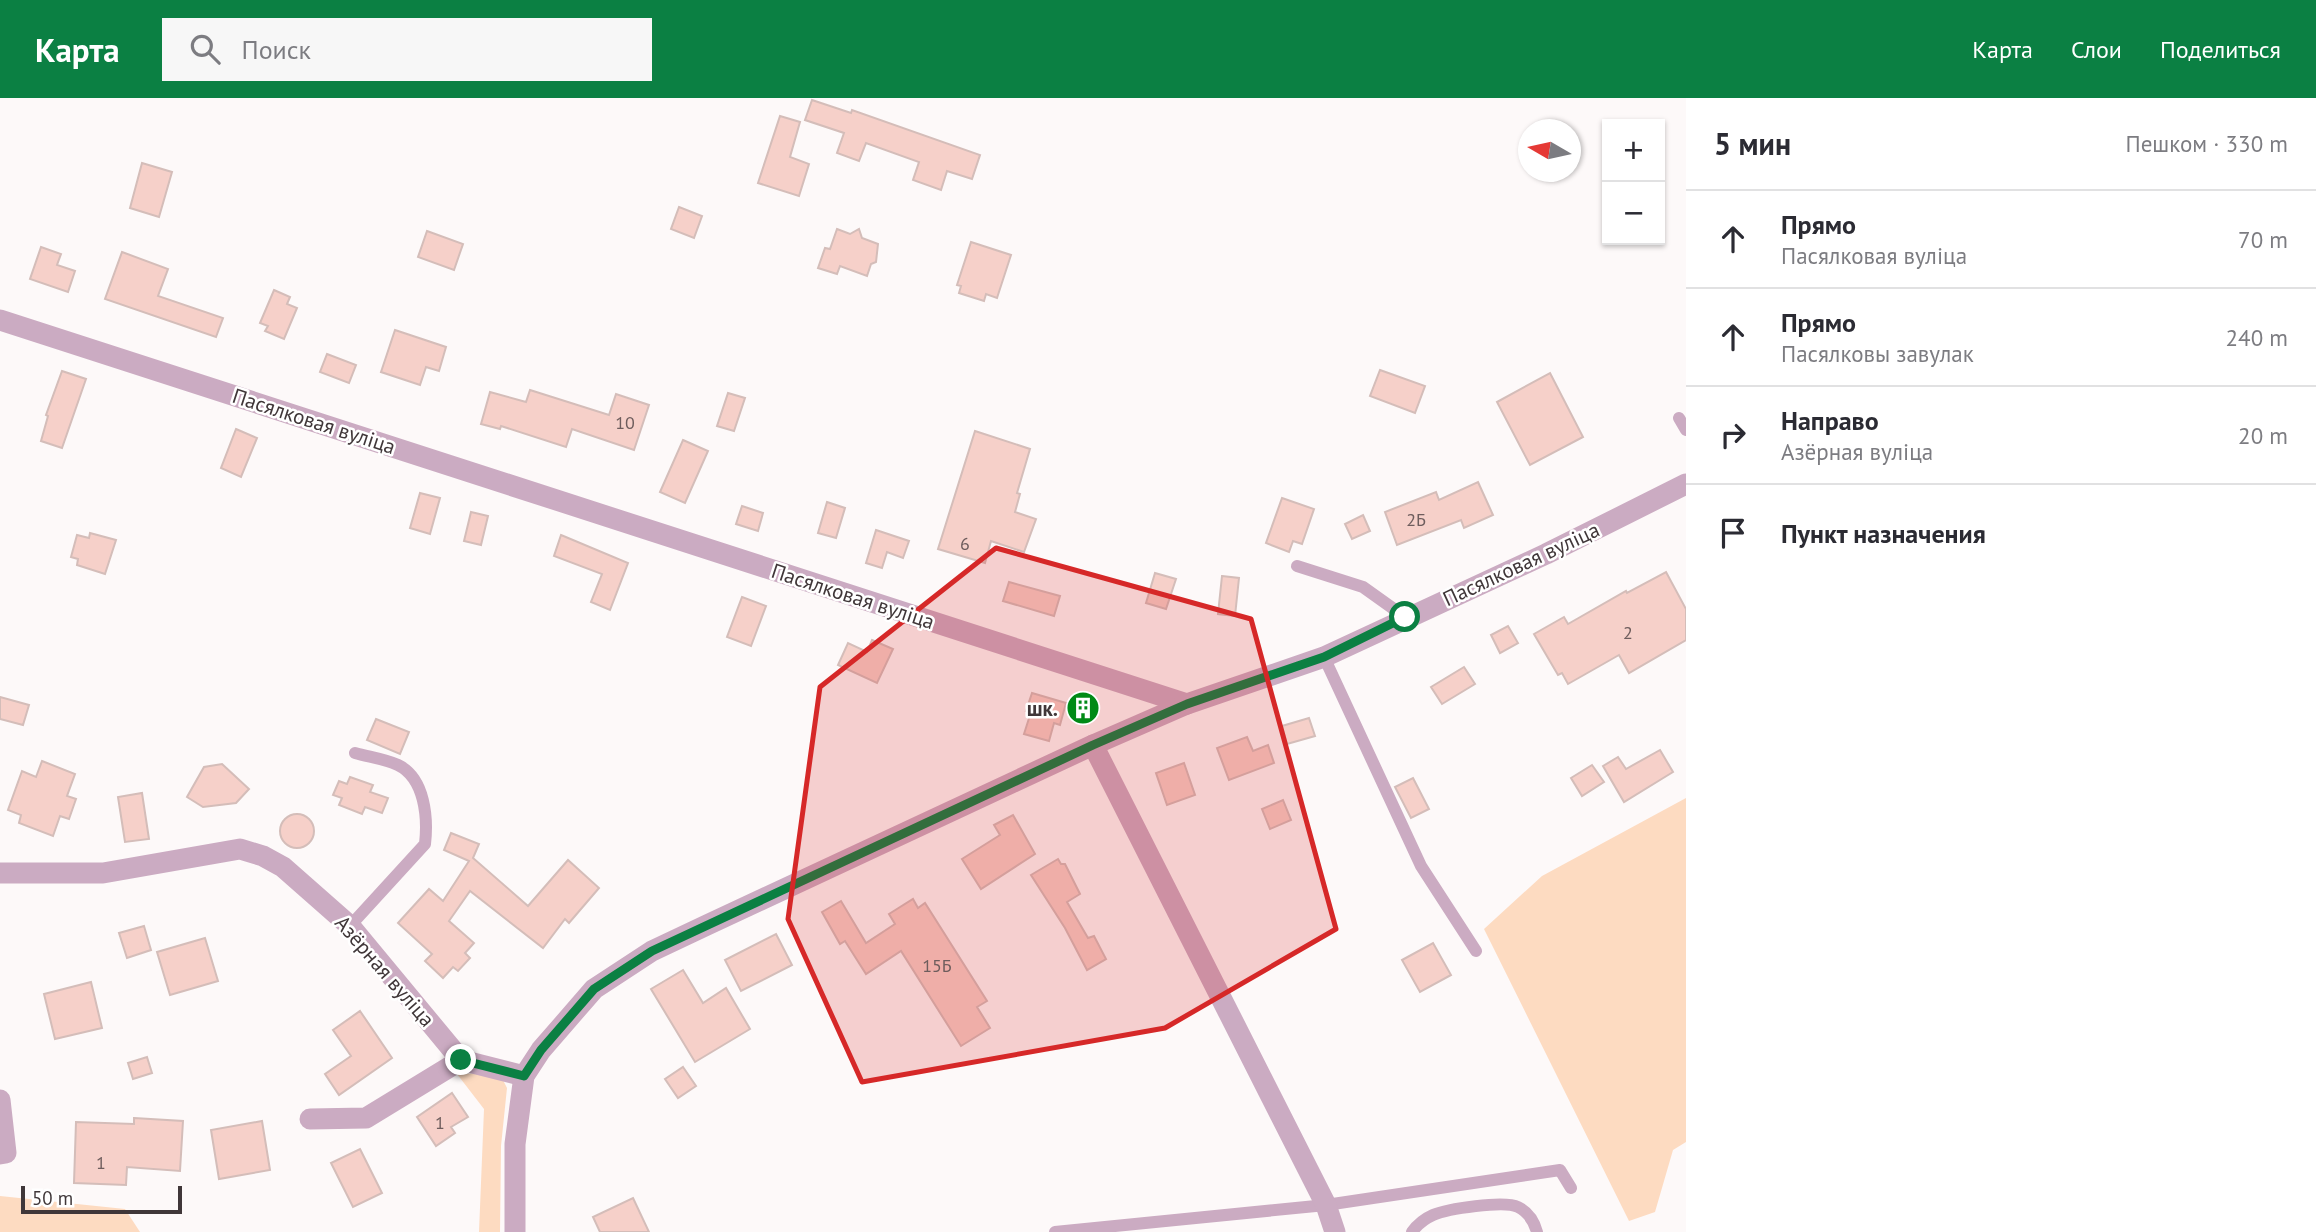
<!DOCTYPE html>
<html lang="ru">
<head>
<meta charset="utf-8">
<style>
	:root { --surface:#fff; --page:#f7f7f7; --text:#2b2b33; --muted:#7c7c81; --line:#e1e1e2; --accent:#0b8043 }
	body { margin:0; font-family:"PT Sans",sans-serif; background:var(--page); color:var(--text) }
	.controls { position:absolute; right:21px; top:21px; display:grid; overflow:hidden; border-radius:0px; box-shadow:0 2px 5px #0004 }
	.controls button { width:63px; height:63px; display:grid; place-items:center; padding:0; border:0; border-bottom:2px solid var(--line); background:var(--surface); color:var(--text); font:35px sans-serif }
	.compass { position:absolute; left:1518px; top:21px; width:63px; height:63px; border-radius:50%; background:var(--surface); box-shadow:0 2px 5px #0004; rotate:279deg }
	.scale { position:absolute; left:21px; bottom:18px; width:161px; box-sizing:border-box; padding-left:7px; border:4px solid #403739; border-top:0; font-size:19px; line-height:24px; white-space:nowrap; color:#403739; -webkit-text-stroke:5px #fff; paint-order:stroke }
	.stop { position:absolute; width:21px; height:21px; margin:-16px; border:5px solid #0b8043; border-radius:50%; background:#fff }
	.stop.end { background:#0b8043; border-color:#fff; box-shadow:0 2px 7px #0008 }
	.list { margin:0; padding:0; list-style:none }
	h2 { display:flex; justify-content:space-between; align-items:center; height:91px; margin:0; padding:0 28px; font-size:30px }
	h2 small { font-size:23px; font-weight:400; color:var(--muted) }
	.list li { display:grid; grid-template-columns:46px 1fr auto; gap:21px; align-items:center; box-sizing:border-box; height:98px; padding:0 28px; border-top:2px solid var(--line) }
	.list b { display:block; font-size:26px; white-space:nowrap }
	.list p { margin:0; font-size:23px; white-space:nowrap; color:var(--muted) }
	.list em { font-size:23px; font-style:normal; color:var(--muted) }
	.icon { flex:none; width:38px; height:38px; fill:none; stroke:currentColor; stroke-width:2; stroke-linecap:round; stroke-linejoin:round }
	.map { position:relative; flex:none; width:1686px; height:1134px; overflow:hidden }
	header { display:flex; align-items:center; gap:42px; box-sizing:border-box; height:98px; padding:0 35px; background:var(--accent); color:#fff }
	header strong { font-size:33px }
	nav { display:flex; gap:38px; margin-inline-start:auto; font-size:24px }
	.search { width:490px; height:63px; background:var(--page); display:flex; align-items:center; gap:18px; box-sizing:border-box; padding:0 24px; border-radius:0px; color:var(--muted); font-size:26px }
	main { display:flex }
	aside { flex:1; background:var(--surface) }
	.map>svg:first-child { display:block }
</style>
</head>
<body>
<header>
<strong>Карта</strong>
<div class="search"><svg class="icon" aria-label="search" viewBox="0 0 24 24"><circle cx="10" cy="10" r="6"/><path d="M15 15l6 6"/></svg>Поиск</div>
<nav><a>Карта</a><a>Слои</a><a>Поделиться</a></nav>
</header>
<main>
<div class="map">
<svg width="1686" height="1134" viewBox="0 0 1686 1134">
	<rect width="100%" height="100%" fill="#fdf9f9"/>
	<g fill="#fddbc1">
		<path d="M1686,700V1044L1673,1052L1655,1114L1629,1123L1484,831L1542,778Z"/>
		<path d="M493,975L502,980L507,990L501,1048L500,1134H479L484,1011L457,976Z"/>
		<path d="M0,1098L125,1111L140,1134H0Z"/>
	</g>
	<g fill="#f6d0c9" stroke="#d4bdb9" stroke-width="2">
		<path d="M812,2L851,15L852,12L980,57L972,81L947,73L941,92L913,82L919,64L866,45L859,63L837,55L844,35L805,22Z"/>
		<path d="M780,18L800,24L790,59L809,66L799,98L758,85Z"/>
		<path d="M142,65L172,74L159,119L130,110Z"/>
		<path d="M679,109L702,118L694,140L671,131Z"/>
		<path d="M837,131L850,136L859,131L862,140L878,146L876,164L871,166L867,178L840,168L837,176L818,170L825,150L830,151Z"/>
		<path d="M427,133L463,146L454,172L418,159Z"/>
		<path d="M971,144L1011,157L997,200L986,196L984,203L959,195L961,188L957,187Z"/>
		<path d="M41,149L61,156L57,167L75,173L68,194L30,181Z"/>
		<path d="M122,154L168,171L158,198L223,220L216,239L105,201Z"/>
		<path d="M274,192L290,199L287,206L297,210L284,241L265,233L268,228L260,225Z"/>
		<path d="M395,232L446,249L439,273L426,269L420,287L381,274Z"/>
		<path d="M327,256L356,267L349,285L320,274Z"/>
		<path d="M1380,272L1425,288L1415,315L1370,298Z"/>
		<path d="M62,273L86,281L62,350L41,343L48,318L46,317Z"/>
		<path d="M1550,275L1583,339L1530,367L1497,304Z"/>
		<path d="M530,292L609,317L616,296L649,307L634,352L572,331L566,349L501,328L500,331L481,326L490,294L526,304Z"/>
		<path d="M728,295L745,300L734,333L717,328Z"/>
		<path d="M236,331L257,340L241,379L221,370Z"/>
		<path d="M975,333L1030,351L1017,395L1020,396L1015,414L1036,421L1024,454L991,443L985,465L938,451Z"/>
		<path d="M683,342L708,353L685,405L660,394Z"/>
		<path d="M1478,384L1493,417L1464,430L1461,422L1397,447L1385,414L1436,394L1439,402Z"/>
		<path d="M420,395L440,400L430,436L410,430Z"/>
		<path d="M1282,400L1314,411L1302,446L1293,443L1289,454L1266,445Z"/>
		<path d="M827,404L845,410L836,440L818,435Z"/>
		<path d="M742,408L763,415L758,433L736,426Z"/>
		<path d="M471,414L488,418L481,447L464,443Z"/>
		<path d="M1363,417L1370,433L1352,441L1345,426Z"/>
		<path d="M876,432L909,443L903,460L887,454L882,470L866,465Z"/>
		<path d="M90,435L116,442L105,476L77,467L78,461L71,459L77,437L89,440Z"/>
		<path d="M561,437L628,465L610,512L591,504L602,476L554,458Z"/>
		<path d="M1666,474L1686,511V542L1629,575L1619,557L1568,586L1562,575L1558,577L1534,536L1564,519L1568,526L1626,493L1627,495Z"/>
		<path d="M1155,475L1176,481L1166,511L1146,505Z"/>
		<path d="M1222,478L1239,480L1235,518L1218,516Z"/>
		<path d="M1009,484L1060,498L1054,518L1003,503Z"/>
		<path d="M742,499L766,508L751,548L727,539Z"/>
		<path d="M1508,528L1518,545L1500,555L1491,537Z"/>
		<path d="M872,542L893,551L877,585L838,567L848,545L867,554Z"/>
		<path d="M1464,569L1475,586L1442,606L1431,589Z"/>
		<path d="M1032,595L1066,605L1060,627L1054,625L1049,643L1024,636L1031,614L1026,613Z"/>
		<path d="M0,599L29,607L23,627L0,621Z"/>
		<path d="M1309,620L1315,638L1287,646L1282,628Z"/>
		<path d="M376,621L409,634L400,656L367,642Z"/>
		<path d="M1247,639L1253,653L1268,647L1274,665L1229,682L1217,650Z"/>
		<path d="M1660,652L1673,674L1624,704L1603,668L1618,659L1626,671Z"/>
		<path d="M42,663L75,676L67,698L76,701L69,721L60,718L53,738L19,725L21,717L8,712L22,673L36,679Z"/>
		<path d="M1184,665L1195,697L1167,707L1156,675Z"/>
		<path d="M222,666L249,691L236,705L203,709L187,699L204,669Z"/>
		<path d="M1592,667L1604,684L1582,698L1571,680Z"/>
		<path d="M350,679L373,687L370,694L388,700L382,715L365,709L362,716L339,707L342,700L333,697L339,683L347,686Z"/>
		<path d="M1413,680L1429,711L1411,720L1395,689Z"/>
		<path d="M142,695L149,741L125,744L118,699Z"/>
		<path d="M1283,702L1291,722L1270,731L1262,711Z"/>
		<circle cx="297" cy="733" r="17"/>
		<path d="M1013,717L1035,756L981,791L962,761L1000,737L994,727Z"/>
		<path d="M451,735L479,746L473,760L528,808L568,762L599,790L569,825L565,821L543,850L470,793L449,823L474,845L465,855L470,860L458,873L453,869L443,880L425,863L432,856L398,825L429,791L443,803L469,763L444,752Z"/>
		<path d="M1058,761L1061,766H1065L1080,796L1067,804L1088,840L1094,838L1106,861L1087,872L1065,830L1031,777Z"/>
		<path d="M913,801L918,810L925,805L987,903L977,909L990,930L961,948L901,853L866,876L845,843L840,846L822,814L841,803L866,845L895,826L889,816Z"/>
		<path d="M144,828L151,852L127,860L119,835Z"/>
		<path d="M776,836L792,867L741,893L725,862Z"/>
		<path d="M205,840L218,883L170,897L157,854Z"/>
		<path d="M1433,845L1451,877L1420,894L1402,862Z"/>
		<path d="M683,872L703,905L726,890L750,931L695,964L651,891Z"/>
		<path d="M91,884L102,930L55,941L44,896Z"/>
		<path d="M360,913L392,960L339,997L325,976L351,958L333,932Z"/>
		<path d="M147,959L152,975L133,981L128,965Z"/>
		<path d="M683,969L696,988L678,1000L665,981Z"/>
		<path d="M452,995L468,1019L451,1029L455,1035L436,1048L417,1019Z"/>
		<path d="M134,1020L183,1023L180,1073L127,1069L126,1087L74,1085L76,1024L134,1026Z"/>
		<path d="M262,1023L270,1072L219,1081L211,1032Z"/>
		<path d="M360,1051L382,1095L353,1109L331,1065Z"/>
		<path d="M633,1100L649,1134H600L593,1119Z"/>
	</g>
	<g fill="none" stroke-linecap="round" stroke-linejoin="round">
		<g stroke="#cbabc2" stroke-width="12">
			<path d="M1679,320L1686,332"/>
			<path d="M1297,468L1363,489L1405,519"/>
			<path d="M1324,559L1421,768L1476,853"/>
			<path d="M350,828L425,746C428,720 425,680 398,667C385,661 369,659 355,655"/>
			<path d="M1055,1134L1326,1107L1560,1072L1571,1090"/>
			<path d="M1412,1134C1417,1127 1424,1121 1433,1117C1447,1111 1504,1102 1518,1109C1528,1114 1534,1123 1537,1134"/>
		</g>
		<g stroke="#cbabc2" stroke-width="21">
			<path d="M0,222L1187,606L1324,559L1546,456L1686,386"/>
			<path d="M1093,647L1326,1107L1335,1134"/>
			<path d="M0,775H103L240,751L263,758L283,769L350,828L461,962L524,978"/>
			<path d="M0,1002L6,1055L0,1056"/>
			<path d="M310,1021L366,1020L461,962"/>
			<path d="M515,1134V1046L524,978L541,952L594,891L652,853L707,827L1093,647L1187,606"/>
		</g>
	</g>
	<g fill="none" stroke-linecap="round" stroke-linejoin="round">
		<path stroke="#0b8043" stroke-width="9" d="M461,962L524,978L541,952L594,891L652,853L1093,647L1187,606L1324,559L1405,519"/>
	</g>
	<path fill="#d62828" fill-opacity="0.2" stroke="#d62828" stroke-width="5" stroke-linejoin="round" d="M996,450L1251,521L1336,831L1165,930L862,984L788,821L820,589Z"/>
	<defs>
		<symbol id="building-disc" viewBox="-11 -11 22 22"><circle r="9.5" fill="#008a16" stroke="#fff"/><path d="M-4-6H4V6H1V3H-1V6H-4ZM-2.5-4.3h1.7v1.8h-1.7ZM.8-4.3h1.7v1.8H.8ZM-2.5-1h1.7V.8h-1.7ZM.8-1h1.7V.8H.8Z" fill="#fff"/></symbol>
	</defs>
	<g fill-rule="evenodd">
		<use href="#building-disc" x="1064" y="591" width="38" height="38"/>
	</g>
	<g text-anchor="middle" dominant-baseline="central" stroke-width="5" stroke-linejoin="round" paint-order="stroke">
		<g font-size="18" fill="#6e5d5d">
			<text x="625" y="324">10</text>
			<text x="1416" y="421">2Б</text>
			<text x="965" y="445">6</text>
			<text x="1628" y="534">2</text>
			<text x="937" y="867">15Б</text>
			<text x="440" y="1024">1</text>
			<text x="101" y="1064">1</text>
		</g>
		<g font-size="21" fill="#403739" stroke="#fff">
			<text transform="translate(314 323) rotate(18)">Пасялковая вуліца</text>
			<text transform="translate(1521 466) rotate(-25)">Пасялковая вуліца</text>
			<text transform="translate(853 498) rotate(18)">Пасялковая вуліца</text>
			<text transform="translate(385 873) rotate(49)">Азёрная вуліца</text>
		</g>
		<g font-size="21" font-weight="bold" fill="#403739" stroke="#fff" text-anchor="end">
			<text x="1058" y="610">шк.</text>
		</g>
	</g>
</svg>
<div class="controls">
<button>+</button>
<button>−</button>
</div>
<svg class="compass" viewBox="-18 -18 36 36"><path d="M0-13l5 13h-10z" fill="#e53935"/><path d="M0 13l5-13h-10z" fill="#7c7c81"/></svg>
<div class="scale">50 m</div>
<div class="stop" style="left:1405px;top:519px"></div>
<div class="stop end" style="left:461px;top:962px"></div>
</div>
<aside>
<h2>5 мин<small>Пешком · 330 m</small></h2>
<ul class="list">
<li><svg class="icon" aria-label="ahead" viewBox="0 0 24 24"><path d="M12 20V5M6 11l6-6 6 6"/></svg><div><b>Прямо</b><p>Пасялковая вуліца</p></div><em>70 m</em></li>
<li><svg class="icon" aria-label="ahead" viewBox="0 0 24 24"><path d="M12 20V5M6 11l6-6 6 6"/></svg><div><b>Прямо</b><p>Пасялковы завулак</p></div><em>240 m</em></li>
<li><svg class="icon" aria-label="right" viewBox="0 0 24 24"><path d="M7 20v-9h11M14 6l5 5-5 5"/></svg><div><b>Направо</b><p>Азёрная вуліца</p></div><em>20 m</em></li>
<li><svg class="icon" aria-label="arrive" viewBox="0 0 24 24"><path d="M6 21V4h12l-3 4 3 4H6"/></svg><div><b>Пункт назначения</b></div></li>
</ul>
</aside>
</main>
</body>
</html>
